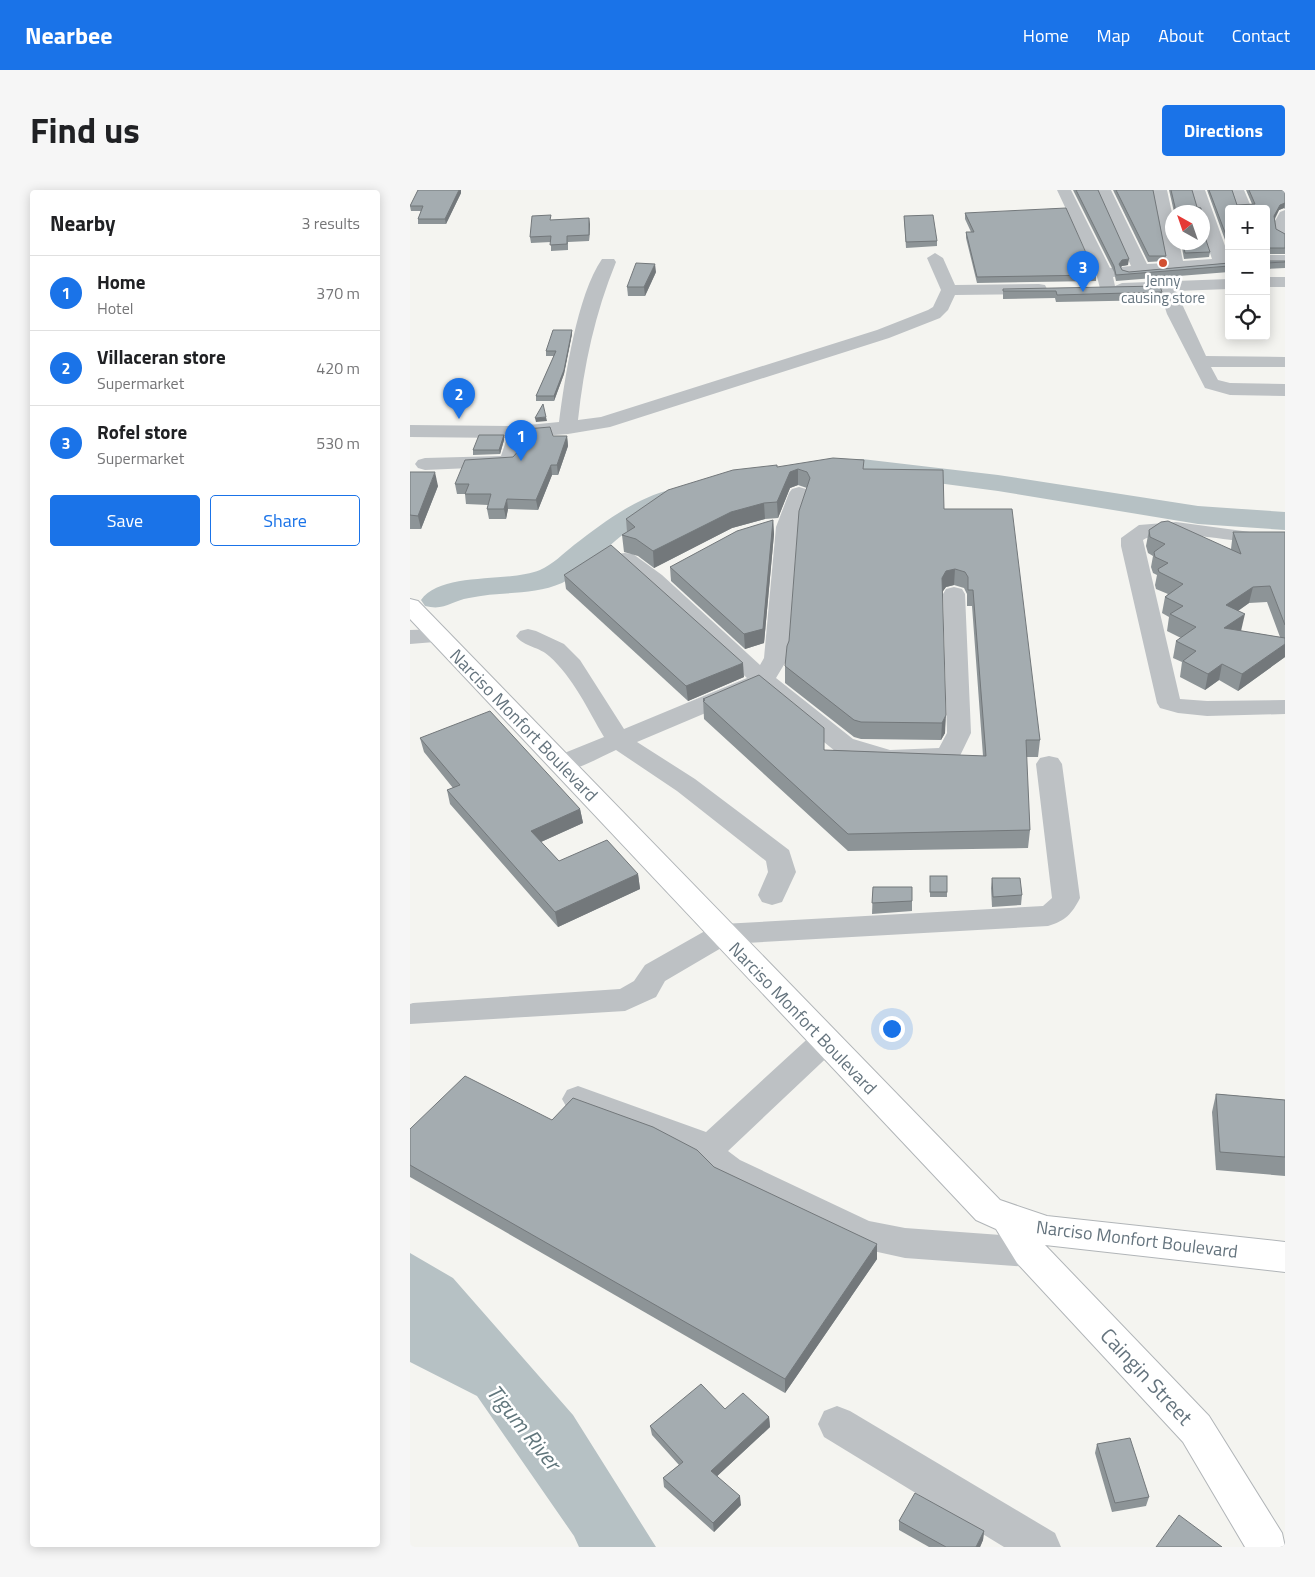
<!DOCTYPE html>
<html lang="en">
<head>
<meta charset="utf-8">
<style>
	:root { --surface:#fff; --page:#f6f6f6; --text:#202124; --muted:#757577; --line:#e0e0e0; --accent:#1a73e8 }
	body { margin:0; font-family:"Titillium Web",sans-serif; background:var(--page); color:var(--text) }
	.controls { position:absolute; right:15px; top:15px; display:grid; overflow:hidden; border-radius:5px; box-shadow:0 2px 12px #0003 }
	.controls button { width:45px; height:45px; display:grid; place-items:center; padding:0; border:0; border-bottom:1px solid var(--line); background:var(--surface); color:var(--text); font:25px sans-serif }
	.compass { position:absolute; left:755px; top:15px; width:45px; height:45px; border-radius:50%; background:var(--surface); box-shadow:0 2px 12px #0003; rotate:320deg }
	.you { position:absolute; left:481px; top:838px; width:18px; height:18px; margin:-12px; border:4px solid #fff; border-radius:50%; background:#1a73e8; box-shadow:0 0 0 8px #1a73e833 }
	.badge { display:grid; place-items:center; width:32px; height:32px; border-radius:50%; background:var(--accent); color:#fff; font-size:16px; font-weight:700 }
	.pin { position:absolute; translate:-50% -41px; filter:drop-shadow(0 1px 2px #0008) }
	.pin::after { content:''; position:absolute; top:26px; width:18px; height:15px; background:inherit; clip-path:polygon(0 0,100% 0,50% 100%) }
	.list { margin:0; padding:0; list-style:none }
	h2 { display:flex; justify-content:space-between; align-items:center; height:65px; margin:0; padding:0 20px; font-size:21px }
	h2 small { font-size:16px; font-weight:400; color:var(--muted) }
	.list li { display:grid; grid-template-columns:32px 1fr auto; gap:15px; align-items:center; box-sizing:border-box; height:75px; padding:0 20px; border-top:1px solid var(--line) }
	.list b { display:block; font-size:19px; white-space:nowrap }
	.list p { margin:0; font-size:16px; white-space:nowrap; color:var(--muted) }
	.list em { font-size:16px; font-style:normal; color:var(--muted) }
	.actions { display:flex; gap:10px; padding:15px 20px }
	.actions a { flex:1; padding:11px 0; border:1px solid var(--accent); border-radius:5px; text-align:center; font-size:18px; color:var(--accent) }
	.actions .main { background:var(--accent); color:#fff }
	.icon { flex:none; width:28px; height:28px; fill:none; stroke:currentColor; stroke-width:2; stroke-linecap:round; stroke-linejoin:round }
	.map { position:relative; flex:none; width:875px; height:1357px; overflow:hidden; border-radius:5px }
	header { display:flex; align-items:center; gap:30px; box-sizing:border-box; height:70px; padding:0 25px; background:var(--accent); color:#fff }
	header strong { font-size:24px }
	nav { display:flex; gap:28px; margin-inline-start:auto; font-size:18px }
	.intro { display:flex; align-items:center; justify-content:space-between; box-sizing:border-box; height:120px; padding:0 30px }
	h1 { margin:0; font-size:35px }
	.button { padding:12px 22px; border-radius:5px; background:var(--accent); color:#fff; font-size:18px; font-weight:700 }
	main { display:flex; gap:30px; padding:0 30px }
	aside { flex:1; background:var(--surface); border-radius:5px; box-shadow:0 2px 12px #0003 }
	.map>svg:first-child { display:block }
</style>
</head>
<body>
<header>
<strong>Nearbee</strong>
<nav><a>Home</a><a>Map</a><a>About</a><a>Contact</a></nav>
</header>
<div class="intro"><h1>Find us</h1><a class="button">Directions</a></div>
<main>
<aside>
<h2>Nearby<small>3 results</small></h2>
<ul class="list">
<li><span class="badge">1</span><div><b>Home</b><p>Hotel</p></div><em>370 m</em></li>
<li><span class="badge">2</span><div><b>Villaceran store</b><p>Supermarket</p></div><em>420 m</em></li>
<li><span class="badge">3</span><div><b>Rofel store</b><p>Supermarket</p></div><em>530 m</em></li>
</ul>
<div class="actions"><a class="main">Save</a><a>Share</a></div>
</aside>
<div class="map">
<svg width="875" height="1357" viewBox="0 0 875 1357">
	<rect width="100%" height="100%" fill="#f4f4f0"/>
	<path fill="#b6c1c4" d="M0,1063L43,1088L163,1225L246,1357H169L164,1346L67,1206L0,1172Z"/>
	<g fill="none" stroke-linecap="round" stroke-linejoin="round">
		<g fill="#b6c1c4" fill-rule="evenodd">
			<path d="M452,269L588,285L788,316L875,322V340L788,334L588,301L497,289L452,285L402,289L392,287L388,281L392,275Z"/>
			<path d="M263,299L273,301L277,307C271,316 231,332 218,341C199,354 172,384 152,393C122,406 90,401 59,408C41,411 35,421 15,416L11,410C31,381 99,393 130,380C142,375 154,363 164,355C194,332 225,308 263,299Z"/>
		</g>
		<defs>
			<path id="major" d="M0,409L8,411L590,1010L637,1026L875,1052V1082L635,1055L799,1226L872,1343L875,1357H835L773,1252L607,1073L586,1039L566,1030L0,429Z"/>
		</defs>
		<use href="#major" stroke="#b1b5b8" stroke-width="2"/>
		<g fill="#bdc1c4" fill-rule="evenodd">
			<path d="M647,0H661L700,78L721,76L687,0H701L737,74L757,73L743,0H757L762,23V52H769L773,71L802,69L792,39V22H788L781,0H795L819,67V77L703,87L705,96L712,93L819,89V99L766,101L796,166L875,167V177H801L808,190L820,193L875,194V206L820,205L795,198L757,124L750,102L712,103L704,99L697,103L691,102L686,83Z"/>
			<path d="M820,0H834L842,19H827Z"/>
			<path d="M875,20V49L867,44L865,31L870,22Z"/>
			<path d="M525,63L533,68L545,95L629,94L635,95L637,99L635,103L629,104L545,105L538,120L530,128L479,148L200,237L158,244L116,247L111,268L103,276L15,280L8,278L5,274L8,270L15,268L91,266L97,248L0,247V235L108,236L149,232C155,187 167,105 192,69H204L206,72C185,123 174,175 168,230L191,227L467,140L518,120L523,117L531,100L517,68Z"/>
			<rect x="856" y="65" width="19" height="10"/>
			<rect x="856" y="87" width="19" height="10"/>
			<path d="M389,297L396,299L399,303L388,337L378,468L366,488L443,549L480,560L529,558L537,543L533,404L536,399L544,397L552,399L555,404L561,543L547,572L538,574L479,576L425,561L350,500L227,552L285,589L379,660L386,682L372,712L362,715L352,712L348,705L358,682L356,671L267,601L206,560C187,568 162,585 142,580L138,574L142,568L194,547C178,520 163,487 139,466C130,457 114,457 106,446L110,441L118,439L126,441L154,454L170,470L214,539L337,488L236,395L204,369L207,364L215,363L223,364L252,385L350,475L354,468L366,337L379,303L382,299Z"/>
			<path d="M766,332L855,344H875V356C841,356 757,335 733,350L770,509L797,511L875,510V524L797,526L768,523L750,518L747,513L711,356V348L729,335Z"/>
			<path d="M29,439L37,441L41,446L37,451L0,454V440Z"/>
			<path d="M639,566L648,568L652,574L670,708C662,724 655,731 638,736L318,754L255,791L246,807L215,821L0,834V814L3,813L210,799L224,791L235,775L302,737L312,734L633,716L642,708L626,574L630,568Z"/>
			<path d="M416,838L427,842L431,850L427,858L318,961L330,970L459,1031L495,1038L619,1047L631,1051L636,1062L631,1073L619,1077L495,1068L454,1059L306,990L292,978L287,965L157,918L152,909L157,900L168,896L296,942L405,842Z"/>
			<path d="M427,1216L440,1221L645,1343L651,1357H594L414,1247L408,1234L414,1221Z"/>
		</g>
		<use href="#major" fill="#fff" fill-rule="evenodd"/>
	</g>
	<g fill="#8d9497" fill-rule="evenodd">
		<path d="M8,0H51V3L36,34H8V29L11,21H1L0,16Z"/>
		<path d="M663,0H688L718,75L712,76L711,77L712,80L719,82L819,73V82L706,91L704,82Z"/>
		<path d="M703,0H743L756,66L755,71L738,72Z"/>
		<path d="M759,0H782L787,17L791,22H764Z"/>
		<path d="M797,0H822L827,15L842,14L836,0H875V19L874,18L869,20L865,29L866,39L875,44V64H856V19H819V61Z"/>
		<path d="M555,23L686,85V91L567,93L556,48V42H561L555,29Z"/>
		<path d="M494,26L527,51V56L496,58Z"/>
		<path d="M141,30L180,34L179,51L158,52V60L141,61V52L121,53L120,47Z"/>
		<path d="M771,52H792L800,62L799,67L774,69Z"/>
		<path d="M856,71H875V78L856,79Z"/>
		<path d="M246,82L235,106H218L217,97Z"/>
		<path d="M593,99L752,102L751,110L646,112L645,108L593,109Z"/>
		<path d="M162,144L154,184L144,211H126V206L144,166H136V161Z"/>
		<path d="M94,245V250L90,264L63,265V260Z"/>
		<path d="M143,246H157L158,256L148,285H142L128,320L98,319L96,329H79L77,319L78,315L56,314L55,304H47L45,294L103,267Z"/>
		<path d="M368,277L454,279L534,319L630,550L628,567H616L620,640L618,658L438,661L294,529L293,509L415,560L573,566L562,416H557V404L554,398L544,395L536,397L532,402L535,543L531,550L451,549L444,547L375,493V476L379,451L397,298L388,295L380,298L368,328L355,329L322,338L244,378L228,366L214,362L212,345L217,342L216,329Z"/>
		<path d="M0,282L28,296L11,339H0Z"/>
		<path d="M363,330L364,344L354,453L335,459L261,391L260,377Z"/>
		<path d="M739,340L821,359L823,342H875V467L828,501L809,490L795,500L770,487L772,472L763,468L766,451L771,448L757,441L759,427L752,423L755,407L758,404L746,399L745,395L747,385L743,383L741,377L743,366L738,363L736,356ZM857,412L870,447L831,441L828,421L839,413Z"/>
		<path d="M154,385L334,487L278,511L156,399Z"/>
		<path d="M10,548L170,619L173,633L131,652L149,671L228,684L230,699L148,737L40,614L37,600L43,598L14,562Z"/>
		<path d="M520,686L537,702V707H520Z"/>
		<path d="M582,688L612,705L611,715L582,717L581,698Z"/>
		<path d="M463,697L502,711V721L462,724Z"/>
		<path d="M806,904L875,910V986L806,980L802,922Z"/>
		<path d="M142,930L304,977L467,1069L375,1203L0,987V939Z"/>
		<path d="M315,1219L359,1227L360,1237L307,1286L331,1315L304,1342L254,1297L253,1288L269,1275L242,1245L240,1236Z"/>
		<path d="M687,1254L739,1307L736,1316L702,1322L685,1263Z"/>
		<path d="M489,1331L574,1341L573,1350L570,1357H519L489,1340Z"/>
	</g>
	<g fill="#73787b">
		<path d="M49,0H51V3L36,34L35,29Z"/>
		<path d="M875,13L874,18L869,20L863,31L864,26L870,15Z"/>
		<path d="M179,28L180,34L179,51Z"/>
		<path d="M719,69L718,75L712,76L708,80L709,74L712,70Z"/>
		<path d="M245,74L246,82L235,106L234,97Z"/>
		<path d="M162,140V144L154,184L144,211V206Z"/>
		<path d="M136,227L137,231L126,232L125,228Z"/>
		<path d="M94,245V250L90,264L89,260Z"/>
		<path d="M157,246L158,256L148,285L147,275Z"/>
		<path d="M141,275L142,285L128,320L126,310Z"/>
		<path d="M388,279V295L380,298L368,328L367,312L380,282Z"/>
		<path d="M25,282L28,296L11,339L8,326Z"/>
		<path d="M97,309L98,319L96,329L94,319Z"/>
		<path d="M354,313L355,329L322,338L244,378L243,361L321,322Z"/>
		<path d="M363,330L364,344L354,453L335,459L334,444Z"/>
		<path d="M545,379L544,395L536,397L531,404L532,388L536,381Z"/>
		<path d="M843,397L839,413L812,432L816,415Z"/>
		<path d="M835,424L831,441L814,438Z"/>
		<path d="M875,454V467L828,501L832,484Z"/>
		<path d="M333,473L334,487L278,511L276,496Z"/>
		<path d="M812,474L809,490L795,500L798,484Z"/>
		<path d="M536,525L535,543L531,550L532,533Z"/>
		<path d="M170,619L173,633L124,655L121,641Z"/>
		<path d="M228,684L230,699L148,737L145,722Z"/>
		<path d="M467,1054V1069L375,1203V1189Z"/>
		<path d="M359,1227L360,1237L303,1290L301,1281Z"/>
		<path d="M330,1306L331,1315L304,1342L303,1333Z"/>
		<path d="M574,1341L573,1350L570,1357H566Z"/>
	</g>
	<g fill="#a4acb0" stroke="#73787b">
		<path d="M8,0H49L35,29H8L13,16H0Z"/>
		<path d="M666,0H688L719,69L712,70L709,74L712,80L719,82L819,73V76L706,85L704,76Z"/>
		<path d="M706,0H743L756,66H739Z"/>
		<path d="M761,0H782L787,17L791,18V22H765V17Z"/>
		<path d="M799,0H822L827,15L845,14L839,0H875V13L870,15L864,26L866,39L875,44V58H856V19H819V53Z"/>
		<path d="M656,18L686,85L567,87L556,42H564L555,23Z"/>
		<path d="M141,25L140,30L179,28V45L157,46V54L140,55L141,46L120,47L122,26Z"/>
		<path d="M523,25L527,51L496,52L494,26Z"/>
		<path d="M792,38L800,62L775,63L773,52H792Z"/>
		<path d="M856,71H875V72L856,73Z"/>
		<path d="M226,73L245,74L234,97H217Z"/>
		<path d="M750,96L752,102L647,105L646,101H593V99Z"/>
		<path d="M143,140H162L154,180L144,206H126L146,161H136Z"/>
		<path d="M133,214L136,227L125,228Z"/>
		<path d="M140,237L143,246H157L147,275H141L126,310L97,309L94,319H77L81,304H55L59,294H45L55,270L103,267L111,258L116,239Z"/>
		<path d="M69,245H94L89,260H63Z"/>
		<path d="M423,268L454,270L453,279L533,280L534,319H602L630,550H616L620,640L438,644L293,511L295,510L293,509L349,485L414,538V560L576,566L563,400H558V387L555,382L545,379L536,381L532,388L536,525L532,533L451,532L444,530L375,476L377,456L379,451L389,321L400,288L397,282L388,279L380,282L367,312L354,313L321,322L243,361L226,349L212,345L225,337L216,329L258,300L323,280L367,275V277Z"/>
		<path d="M0,282H25L8,326L0,325Z"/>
		<path d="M363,330L353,439L334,444L260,377L327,341Z"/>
		<path d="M758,331L831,364L823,342H875V435L860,396L843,397L816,415L835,424L814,438L875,448V454L832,484L812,474L798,484L773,471L786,461L766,451L786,437L760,424L773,416L755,407L773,394L749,382L748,379L758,373L745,367L744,362L755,354L740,347L739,340L751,332Z"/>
		<path d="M201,355L333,473L276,496L154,385Z"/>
		<path d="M80,521L170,619L121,641L149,671L197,650L228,684L145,722L37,600L50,595L10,548Z"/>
		<rect x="520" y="686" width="17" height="16"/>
		<path d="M582,688H610L612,705L583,707Z"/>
		<path d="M463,697H502V711L462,713Z"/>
		<path d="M55,886L142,930L163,908L243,937L287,960L304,977L467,1054L375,1189L0,975V939Z"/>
		<path d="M806,904L875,910V967L810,962Z"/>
		<path d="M291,1194L315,1219L333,1203L359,1227L301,1281L330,1306L303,1333L253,1288L273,1272L240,1236Z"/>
		<path d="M720,1248L739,1307L705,1313L687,1254Z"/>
		<path d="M505,1303L574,1341L566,1357H536L489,1331Z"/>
		<path d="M769,1325L812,1357H746Z"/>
	</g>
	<circle fill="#d25032" stroke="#fff" stroke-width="2" cx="753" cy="73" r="5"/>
	<g text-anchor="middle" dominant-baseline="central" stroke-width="5" stroke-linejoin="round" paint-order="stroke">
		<g font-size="15" fill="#65747e" stroke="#fff">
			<text x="753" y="90">Jenny<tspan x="753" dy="17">causing store</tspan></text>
		</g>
		<g font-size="18" fill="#65747e" stroke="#fff">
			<text transform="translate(114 535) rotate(46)">Narciso Monfort Boulevard</text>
			<text transform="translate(393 828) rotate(46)">Narciso Monfort Boulevard</text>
			<text transform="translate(727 1049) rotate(7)">Narciso Monfort Boulevard</text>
		</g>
		<g font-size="21" fill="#65747e" stroke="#fff">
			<text transform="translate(737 1186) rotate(47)">Caingin Street</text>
		</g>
		<g font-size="22" font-style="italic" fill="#61767c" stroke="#fff">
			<text transform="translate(114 1237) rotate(51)">Tigum River</text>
		</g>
	</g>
</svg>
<div class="controls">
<button>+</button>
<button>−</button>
<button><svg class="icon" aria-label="locate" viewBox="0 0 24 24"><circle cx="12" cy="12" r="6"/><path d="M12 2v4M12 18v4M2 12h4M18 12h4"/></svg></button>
</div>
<svg class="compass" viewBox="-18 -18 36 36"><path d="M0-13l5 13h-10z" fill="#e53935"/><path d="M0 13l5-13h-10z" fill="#757577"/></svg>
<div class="you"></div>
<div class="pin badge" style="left:111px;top:271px">1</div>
<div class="pin badge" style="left:49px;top:229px">2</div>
<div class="pin badge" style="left:673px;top:102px">3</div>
</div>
</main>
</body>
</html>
